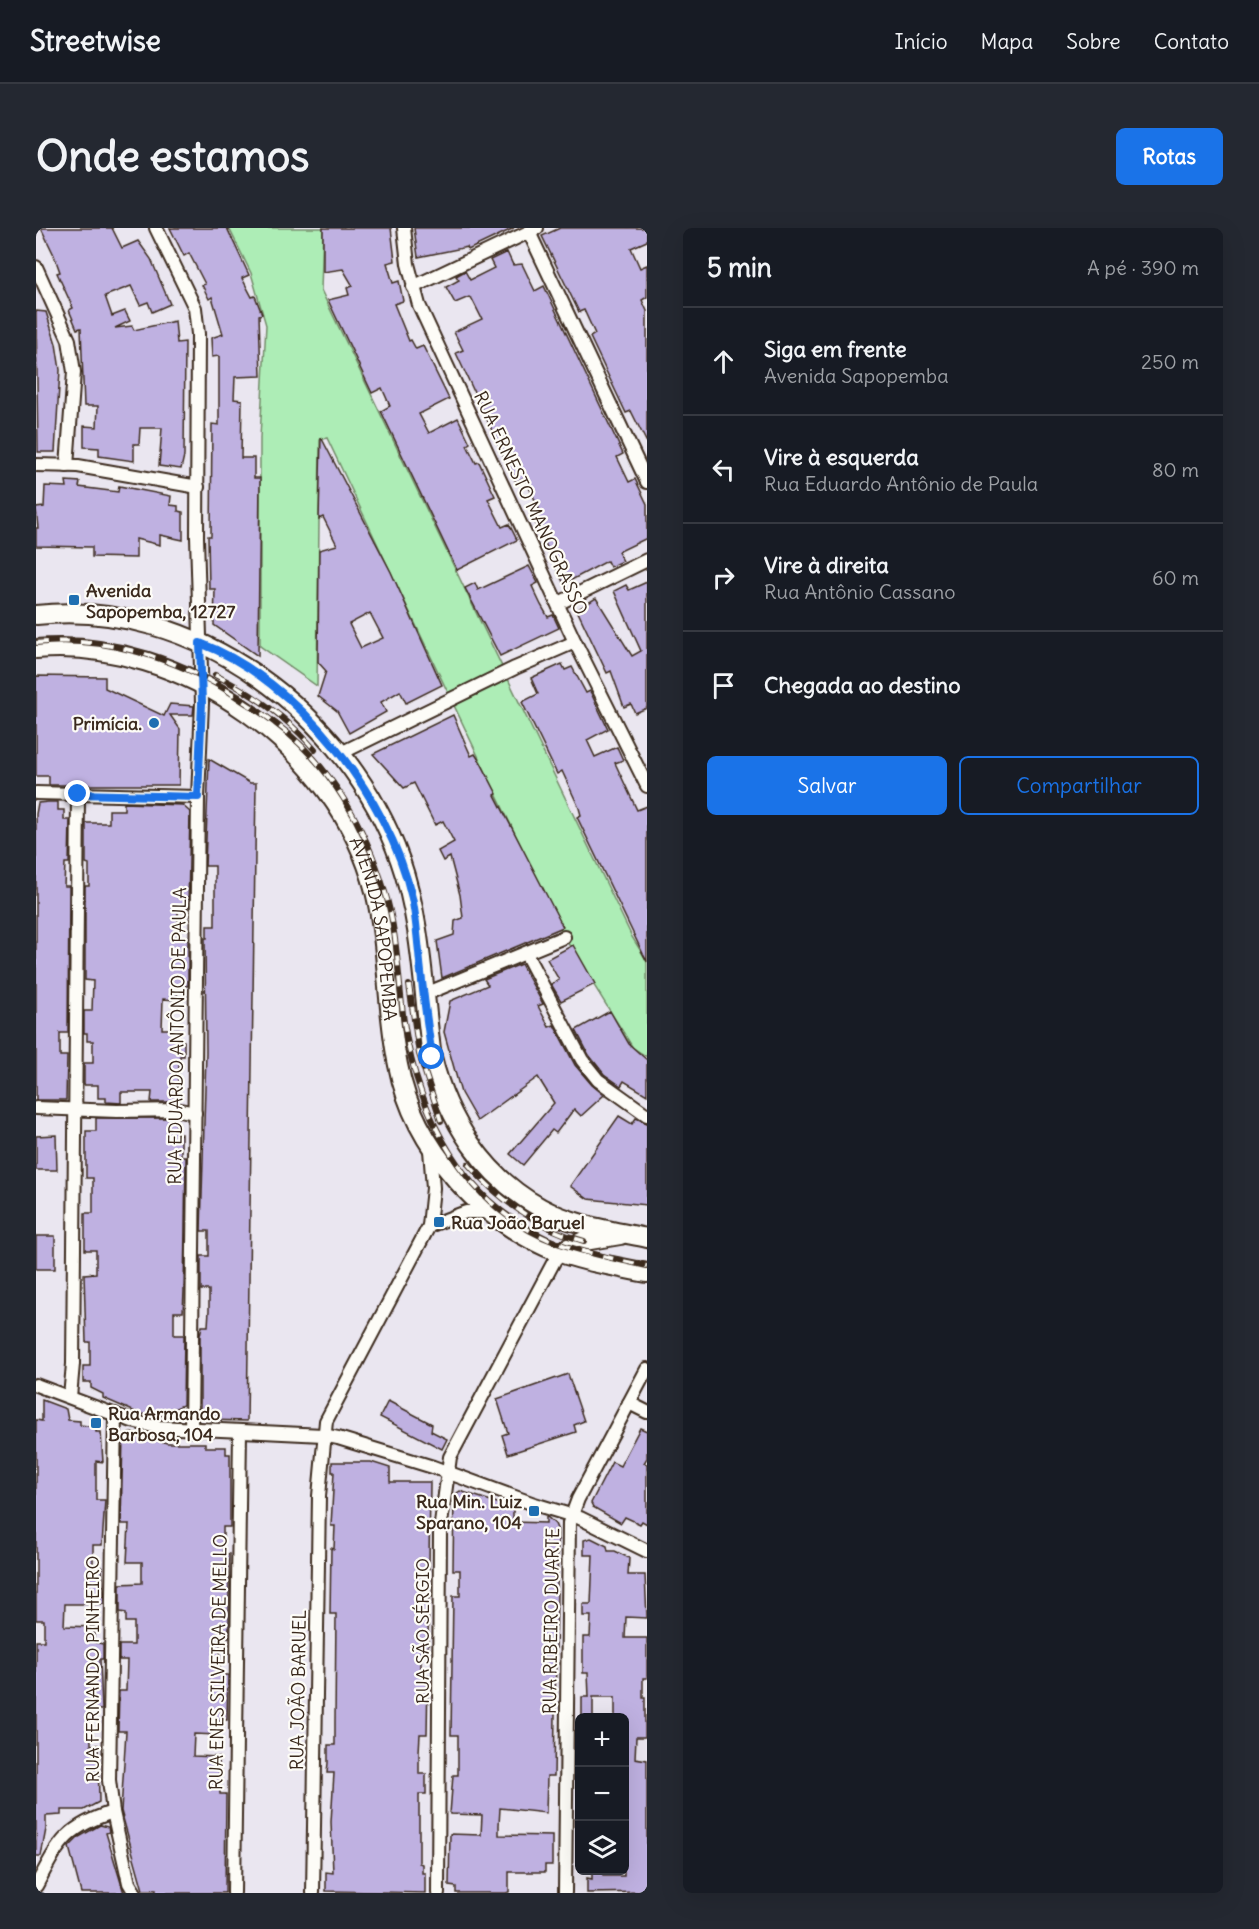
<!DOCTYPE html>
<html lang="pt">
<head>
<meta charset="utf-8">
<style>
	:root { --surface:#171b24; --page:#242831; --text:#f1f3f6; --muted:#9ea1a6; --line:#363941; --accent:#1a73e8 }
	body { margin:0; font-family:Delius,sans-serif; background:var(--page); color:var(--text) }
	.controls { position:absolute; right:18px; bottom:18px; display:grid; overflow:hidden; border-radius:9px; box-shadow:0 6px 24px #0002 }
	.controls button { width:54px; height:54px; display:grid; place-items:center; padding:0; border:0; border-bottom:2px solid var(--line); background:var(--surface); color:var(--text); font:30px sans-serif }
	.stop { position:absolute; width:18px; height:18px; margin:-14px; border:4px solid #1a73e8; border-radius:50%; background:#fff }
	.stop.end { background:#1a73e8; border-color:#fff; box-shadow:0 2px 6px #0008 }
	.list { margin:0; padding:0; list-style:none }
	h2 { display:flex; justify-content:space-between; align-items:center; height:78px; margin:0; padding:0 24px; font-size:26px }
	h2 small { font-size:20px; font-weight:400; color:var(--muted) }
	.list li { display:grid; grid-template-columns:39px 1fr auto; gap:18px; align-items:center; box-sizing:border-box; height:108px; padding:0 24px; border-top:2px solid var(--line) }
	.list b { display:block; font-size:22px; white-space:nowrap }
	.list p { margin:0; font-size:20px; white-space:nowrap; color:var(--muted) }
	.list em { font-size:20px; font-style:normal; color:var(--muted) }
	.actions { display:flex; gap:12px; padding:18px 24px }
	.actions a { flex:1; padding:14px 0; border:2px solid var(--accent); border-radius:9px; text-align:center; font-size:21px; color:var(--accent) }
	.actions .main { background:var(--accent); color:#fff }
	.icon { flex:none; width:33px; height:33px; fill:none; stroke:currentColor; stroke-width:2; stroke-linecap:round; stroke-linejoin:round }
	.map { position:relative; flex:none; width:611px; height:1665px; overflow:hidden; border-radius:9px }
	header { display:flex; align-items:center; gap:36px; box-sizing:border-box; height:84px; padding:0 30px; background:var(--surface); border-bottom:2px solid var(--line) }
	header strong { font-size:28px }
	nav { display:flex; gap:33px; margin-inline-start:auto; font-size:21px }
	.intro { display:flex; align-items:center; justify-content:space-between; box-sizing:border-box; height:144px; padding:0 36px }
	h1 { margin:0; font-size:42px }
	.button { padding:15px 27px; border-radius:9px; background:var(--accent); color:#fff; font-size:21px; font-weight:700 }
	main { display:flex; gap:36px; padding:0 36px }
	aside { flex:1; background:var(--surface); border-radius:9px; box-shadow:0 6px 24px #0002 }
	.map>svg:first-child { display:block }
</style>
</head>
<body>
<header>
<strong>Streetwise</strong>
<nav><a>Início</a><a>Mapa</a><a>Sobre</a><a>Contato</a></nav>
</header>
<div class="intro"><h1>Onde estamos</h1><a class="button">Rotas</a></div>
<main>
<div class="map">
<svg width="611" height="1665" viewBox="0 0 611 1665">
	<rect width="100%" height="100%" fill="#eae6f0"/>
	<filter id="ink" filterUnits="userSpaceOnUse"><feTurbulence type="fractalNoise" baseFrequency=".0167" numOctaves="2"/><feDisplacementMap in="SourceGraphic" scale="12" xChannelSelector="R" yChannelSelector="G"/><feConvolveMatrix kernelMatrix="1 2 1 2 8 2 1 2 1" color-interpolation-filters="sRGB"/></filter>
	<g filter="url(#ink)">
		<path fill="#adedb6" stroke="#748c6a" stroke-width="1.5" d="M193,0H287L285,62L596,709L611,733V829L597,820L528,709L291,210L284,212L281,458L224,418V210L230,97L215,45Z"/>
		<g fill="#bfb1e1" stroke="#3b2a1e" stroke-width="1.5" fill-rule="evenodd">
			<path d="M5,0H76L86,20L102,13L115,31L134,76L116,84L112,74L104,77L95,58L69,68L76,88L89,83L94,93L79,100L96,98L98,102L139,93L141,115L149,114L148,228L145,241L123,238L126,200H104L103,216H98V233L63,228V220L48,219V198L61,199L62,178H48L45,100L41,101L33,82L37,80L21,45L24,44L18,27Z"/>
			<path d="M134,0H191L213,47L206,50L216,69L219,68L226,86L223,87L225,148L199,149L198,171L206,172L205,230H218V250H224L222,428L178,397L179,361H173L172,308H175L176,196L183,197V128L176,129L175,110L187,106L176,69L173,71L166,57L169,56L153,25L148,28Z"/>
			<path d="M287,0H355L359,33L351,35L357,55L363,53L367,73L358,76L373,113L375,112L380,121L387,118L413,171L383,186L393,205L422,190L434,215L431,217L440,235L443,234L459,268L452,271L466,299L473,296L481,312L421,342L345,183L354,178L346,160L336,165L292,72L313,67L311,60L317,58L307,41L287,44Z"/>
			<path d="M378,0H478L432,22L431,19L382,29Z"/>
			<path d="M524,0H611V13L595,20L604,40L611,37V69L606,72L611,83V215L595,183L590,185L554,109L559,106L548,82L543,84L506,8Z"/>
			<path d="M471,24L477,37L486,36L499,63L508,58L587,226L581,229L593,254L599,251L611,276V310L582,324L587,333L574,339L571,333L528,356L495,285L503,281L493,259L488,250L480,254L420,125L427,122L418,104L446,91L436,71L433,69L419,75L410,59L423,52L420,48L429,43L434,52L458,40L454,32Z"/>
			<path d="M0,83L10,84L20,116L24,142L19,224H2Z"/>
			<path d="M285,209L355,344L406,457L370,475L364,463L345,474L350,484L313,505L301,483L282,468L290,443L282,434L283,322L301,317L287,289L283,291ZM334,385L347,410L325,420L313,396Z"/>
			<path d="M30,253L44,254L43,259L82,264L83,258L135,268L134,277L142,278V283L147,284V312L124,307V317L100,311V330L56,329V319L0,318V300H2L0,280L8,279L9,258L31,259Z"/>
			<path d="M493,338L502,355L496,358L505,377L512,389L517,387L523,400L464,428L429,360L439,355L442,362Z"/>
			<path d="M611,354V480L599,485L595,476L588,479L575,443L571,445L541,382L560,370L596,428L605,423L578,363L590,357L593,362Z"/>
			<path d="M526,436L529,442L536,439L550,465L554,463L572,501L551,512L559,529L581,519L587,532L579,535L601,582L611,578V734L541,589L545,587L543,580L526,543L521,546L486,474L502,466L495,450Z"/>
			<path d="M0,448L69,449V460L128,488L134,476L158,478L157,487H134L144,501L143,557H13V548H0Z"/>
			<path d="M417,487L435,528L439,526L445,535L461,566L459,567L527,699L406,750L401,713L418,707L419,693L427,690L424,667L414,629L407,633L402,623L418,614L407,593L399,597L378,555L368,560L337,526Z"/>
			<path d="M173,531L214,555H220L211,1193L171,1192L164,1187V1107L166,1098H172L173,1082V1062H165V1028H173V1003H165L170,824L169,710H171V698H179V638H169Z"/>
			<path d="M12,574H22V582H28V592H34L33,635H29L28,658H33L32,805H24V828H31L30,872H0V586L2,575Z"/>
			<path d="M88,575L146,577L154,584L152,680H142V710H152V758L142,757L141,772L127,771L126,801H143V813H148V828H144L140,874H115L116,864H85V875L70,874V870H62V857H48V835H57V813H51V805H48V783H56L57,753L49,752V658H53V636L50,635V595H73V582H88Z"/>
			<path d="M537,717L559,756L525,773L515,756L523,752L511,731Z"/>
			<path d="M485,736L507,776L502,778L513,799L518,797L539,837L556,857L568,867L545,888L538,881L520,905L516,902L487,937L474,926L518,875L505,854L502,849L441,893L425,865L408,804L414,773L452,757L448,751Z"/>
			<path d="M574,783L593,816L611,832V867L588,853L585,858L568,846L553,827L540,802Z"/>
			<path d="M583,888L596,896L600,890L611,895V977L552,971L534,958Z"/>
			<path d="M60,890H140V906H145V929H150L148,1063L147,1084H138V1107H148L147,1177L137,1181L133,1188L104,1186L67,1170V1166L55,1160V1154H47V1138H54V1114H50L48,1046L60,1045V1022H49V985H57V950H50V903H60Z"/>
			<path d="M20,907L21,942H0V908Z"/>
			<rect x="0" y="1008" width="19" height="33"/>
			<path d="M532,1146L548,1193L538,1197L540,1204L472,1226L466,1207L472,1205L461,1171Z"/>
			<path d="M6,1172L30,1181L32,1192L44,1193V1197L60,1199V1204H65L67,1234L60,1233V1272H69L66,1317H57V1339H66L68,1376H29L28,1398L58,1399V1414L67,1416V1431H64L66,1482H55V1517H62L63,1574L48,1582H25V1587L10,1588V1601L5,1628H0V1413H8V1392H0V1192L6,1193Z"/>
			<path d="M352,1173L396,1196L395,1203L411,1211L406,1221L344,1189Z"/>
			<path d="M604,1200L611,1203V1230L608,1235L611,1236V1296L606,1293L604,1296L589,1289L585,1295L557,1279L555,1275L576,1234L584,1238Z"/>
			<path d="M95,1205L131,1215H169V1219H190V1226H194V1299H187V1326H193V1409H184V1447H192L191,1492H184L183,1507L158,1506L157,1528L183,1529L184,1566H190L189,1665H120V1662H107L85,1583L90,1503H82L83,1463H90L91,1432H83V1417H98V1394H90V1385L84,1384V1356L106,1355V1334H91L93,1296H85L87,1208Z"/>
			<path d="M296,1234H335L354,1240V1254H394L392,1419H385V1447H392L391,1506H384L383,1524V1546H390V1566H383V1635L386,1636V1645H389V1665L290,1663V1644L297,1645L295,1594L298,1545H291L292,1535V1517H299V1494L300,1386H294L295,1320L298,1321L299,1298H295L298,1244H296Z"/>
			<path d="M424,1263L477,1280V1294L510,1295V1288L519,1296L522,1303L518,1548H511L510,1585L464,1580L463,1597V1607L516,1608V1637H509V1644H473V1664L470,1665H420V1659L413,1658L414,1606L445,1607L446,1587L414,1586L417,1547H422V1507H415L417,1368H424V1342H417L418,1267Z"/>
			<path d="M555,1310L571,1318L572,1323H579L593,1330L592,1347H609L611,1390L590,1389L589,1410H611V1450H607V1470H609V1509H600L599,1530L611,1532V1664L551,1665V1650L556,1651V1642H567V1648H588V1490H579V1469H557V1490H546V1469H553L552,1445H547V1409H554L555,1388H547V1376H555L557,1327H548V1312Z"/>
			<path d="M64,1597L72,1599L73,1604L70,1605L88,1665H45L33,1619L43,1609Z"/>
		</g>
		<g fill="none" stroke-linecap="round" stroke-linejoin="round">
			<defs>
				<g id="minor">
					<path d="M120,0L159,80L162,106L161,309L166,475L162,569L155,1202"/>
					<path d="M368,0L372,36L383,77L539,414L611,558"/>
					<path d="M493,4L611,254"/>
					<path d="M0,39L33,112L38,144L31,238"/>
					<path d="M377,59L501,0"/>
					<path d="M0,237L42,238L162,259"/>
					<path d="M523,375L611,332"/>
					<path d="M303,526L479,440L539,414"/>
					<path d="M0,565L162,569"/>
					<path d="M490,726L546,832L562,852L611,887"/>
					<path d="M387,767L528,709"/>
					<path d="M0,880L81,883L144,882L159,885"/>
					<path d="M393,998L430,984H454"/>
					<path d="M0,1157L96,1193L121,1199L287,1207L302,1210L397,1239L498,1276L544,1290L611,1323"/>
					<path d="M34,1169L37,1136L42,566"/>
					<path d="M593,1175L611,1184"/>
					<path d="M79,1186L73,1552L77,1584L93,1655L99,1665"/>
					<path d="M0,1658C23,1615 29,1599 77,1584"/>
					<path d="M198,1665L204,1203"/>
					<path d="M277,1665L283,1268L290,1193L393,998L397,960L394,922"/>
					<path d="M402,1665L404,1303L414,1229L523,1024"/>
					<path d="M529,1665L533,1295L542,1271L611,1141"/>
				</g>
				<g id="primary">
					<path d="M0,387C158,369 313,487 364,632C386,694 387,764 396,829C411,891 448,949 505,980C536,997 577,1003 611,1010"/>
					<path id="s1" d="M0,421C146,408 303,521 339,663C353,720 350,780 362,837C378,921 447,996 525,1025C552,1035 583,1039 611,1045"/>
					<path d="M523,1024L548,1013L584,1007"/>
				</g>
			</defs>
			<use href="#minor" stroke="#3b2a1e" stroke-width="16"/>
			<use href="#primary" stroke="#3b2a1e" stroke-width="22"/>
			<use href="#minor" stroke="#fdfcf7" stroke-width="12"/>
			<use href="#primary" stroke="#fdfcf7" stroke-width="18"/>
			<defs>
				<g id="rail">
					<path d="M0,415C65,407 140,430 195,465C209,475 225,484 239,495C294,535 330,600 349,664C362,706 362,750 368,794C382,886 428,980 521,1015C550,1025 582,1032 611,1038"/>
					<path d="M179,447C218,466 251,489 279,522"/>
					<path d="M373,757L383,826L405,893"/>
					<path d="M432,936C462,971 503,1001 548,1013"/>
				</g>
			</defs>
			<use href="#rail" stroke="#3b2a1e" stroke-width="6"/>
			<use href="#rail" stroke="#fdfcf7" stroke-width="4" stroke-dasharray="11" stroke-linecap="butt"/>
		</g>
	</g>
	<g fill="none" stroke-linecap="round" stroke-linejoin="round" filter="url(#ink)">
		<path stroke="#1a73e8" stroke-width="8" d="M42,566L162,569L166,475L164,415C262,452 353,569 376,670C380,687 381,707 383,724C386,759 391,794 396,829"/>
	</g>
	<g fill="#1f6fb2" stroke="#fdfcf7" stroke-width="2">
		<rect x="32" y="366" width="12" height="12" rx="3"/>
		<circle cx="118" cy="495" r="6"/>
		<rect x="397" y="988" width="12" height="12" rx="3"/>
		<rect x="54" y="1189" width="12" height="12" rx="3"/>
		<rect x="492" y="1277" width="12" height="12" rx="3"/>
	</g>
	<g text-anchor="middle" dominant-baseline="central" stroke-width="4.5" stroke-linejoin="round" paint-order="stroke">
		<g font-size="18" fill="#3b2a1e" stroke="#fdfcf7">
			<text transform="translate(495 275) rotate(65)">RUA ERNESTO MANOGRASSO</text>
			<text stroke="none"><textPath href="#s1" startOffset="486">AVENIDA SAPOPEMBA</textPath></text>
			<text transform="translate(141 808) rotate(-89)">RUA EDUARDO ANTÔNIO DE PAULA</text>
			<text transform="translate(515 1393) rotate(-89)">RUA RIBEIRO DUARTE</text>
			<text transform="translate(386 1403) rotate(-90)">RUA SÃO SÉRGIO</text>
			<text transform="translate(182 1434) rotate(-89)">RUA ENES SILVEIRA DE MELLO</text>
			<text transform="translate(56 1441) rotate(-90)">RUA FERNANDO PINHEIRO</text>
			<text transform="translate(262 1462) rotate(-89)">RUA JOÃO BARUEL</text>
		</g>
		<g font-size="18" font-weight="bold" fill="#3b2a1e" stroke="#fdfcf7" text-anchor="start">
			<text x="50" y="362">Avenida<tspan x="50" dy="21">Sapopemba, 12727</tspan></text>
			<text x="106" y="495" text-anchor="end">Primícia.</text>
			<text x="415" y="994">Rua João Baruel</text>
			<text x="72" y="1185">Rua Armando<tspan x="72" dy="21">Barbosa, 104</tspan></text>
			<text x="486" y="1273" text-anchor="end">Rua Min. Luiz<tspan x="486" dy="21">Sparano, 104</tspan></text>
		</g>
	</g>
</svg>
<div class="controls">
<button>+</button>
<button>−</button>
<button><svg class="icon" aria-label="layers" viewBox="0 0 24 24"><path d="M12 4l9 5-9 5-9-5zM3 14l9 5 9-5"/></svg></button>
</div>
<div class="stop" style="left:396px;top:829px"></div>
<div class="stop end" style="left:42px;top:566px"></div>
</div>
<aside>
<h2>5 min<small>A pé · 390 m</small></h2>
<ul class="list">
<li><svg class="icon" aria-label="ahead" viewBox="0 0 24 24"><path d="M12 20V5M6 11l6-6 6 6"/></svg><div><b>Siga em frente</b><p>Avenida Sapopemba</p></div><em>250 m</em></li>
<li><svg class="icon" aria-label="left" viewBox="0 0 24 24"><path d="M17 20v-9H6M10 6l-5 5 5 5"/></svg><div><b>Vire à esquerda</b><p>Rua Eduardo Antônio de Paula</p></div><em>80 m</em></li>
<li><svg class="icon" aria-label="right" viewBox="0 0 24 24"><path d="M7 20v-9h11M14 6l5 5-5 5"/></svg><div><b>Vire à direita</b><p>Rua Antônio Cassano</p></div><em>60 m</em></li>
<li><svg class="icon" aria-label="arrive" viewBox="0 0 24 24"><path d="M6 21V4h12l-3 4 3 4H6"/></svg><div><b>Chegada ao destino</b></div></li>
</ul>
<div class="actions"><a class="main">Salvar</a><a>Compartilhar</a></div>
</aside>
</main>
</body>
</html>
